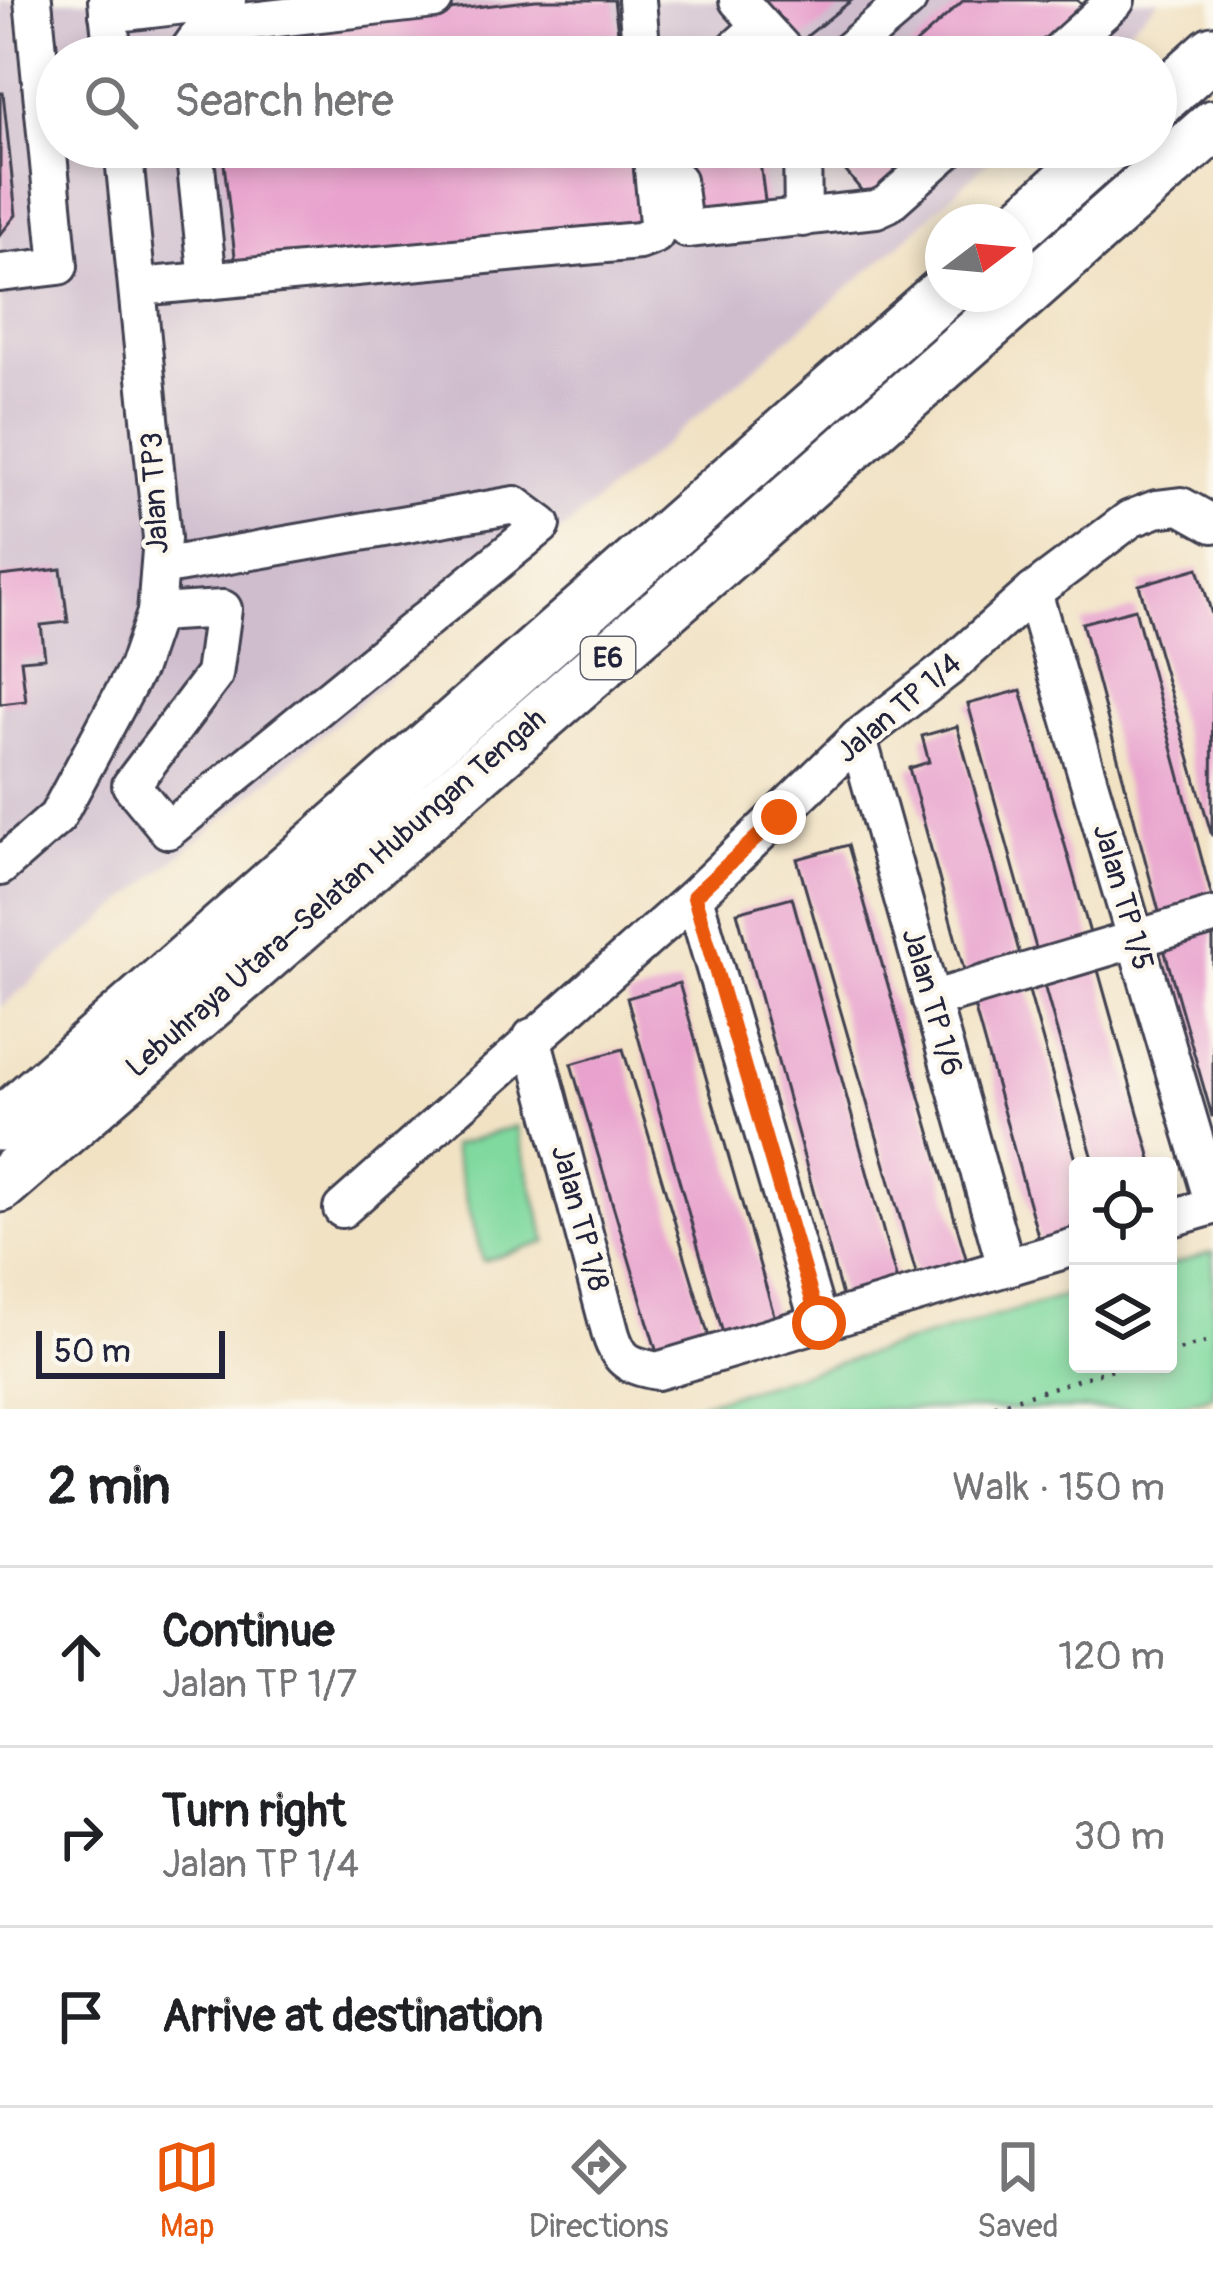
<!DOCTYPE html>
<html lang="en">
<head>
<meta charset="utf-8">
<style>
	:root { --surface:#fff; --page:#f2f2f2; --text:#202124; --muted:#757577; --line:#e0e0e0; --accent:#ea580c }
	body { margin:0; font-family:Pangolin,sans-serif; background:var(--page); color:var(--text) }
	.controls { position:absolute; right:36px; bottom:36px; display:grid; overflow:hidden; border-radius:12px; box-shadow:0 6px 18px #0003 }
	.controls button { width:108px; height:108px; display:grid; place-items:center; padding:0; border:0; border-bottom:3px solid var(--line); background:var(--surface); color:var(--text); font:60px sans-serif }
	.compass { position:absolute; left:925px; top:204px; width:108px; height:108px; border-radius:50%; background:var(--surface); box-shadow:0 6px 18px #0003; rotate:74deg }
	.scale { position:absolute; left:36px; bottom:30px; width:189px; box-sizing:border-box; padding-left:12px; border:6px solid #22223b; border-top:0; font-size:33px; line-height:42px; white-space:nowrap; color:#22223b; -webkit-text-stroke:9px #fbf7ec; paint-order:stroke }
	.stop { position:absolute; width:36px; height:36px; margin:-27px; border:9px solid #ea580c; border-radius:50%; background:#fff }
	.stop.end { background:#ea580c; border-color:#fff; box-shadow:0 3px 12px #0008 }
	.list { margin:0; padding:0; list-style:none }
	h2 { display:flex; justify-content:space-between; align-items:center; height:156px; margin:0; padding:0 48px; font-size:51px }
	h2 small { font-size:39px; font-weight:400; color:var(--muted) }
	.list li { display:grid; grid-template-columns:78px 1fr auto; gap:36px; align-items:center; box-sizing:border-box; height:180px; padding:0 48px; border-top:3px solid var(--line) }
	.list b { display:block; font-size:45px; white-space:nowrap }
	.list p { margin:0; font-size:39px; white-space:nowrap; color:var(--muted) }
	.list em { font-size:39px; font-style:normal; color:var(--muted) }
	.icon { flex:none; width:66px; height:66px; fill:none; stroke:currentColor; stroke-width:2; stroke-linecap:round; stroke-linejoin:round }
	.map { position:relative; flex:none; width:1213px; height:1409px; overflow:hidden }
	.search { position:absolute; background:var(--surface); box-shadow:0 6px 18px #0003; left:36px; right:36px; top:36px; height:132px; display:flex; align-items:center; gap:30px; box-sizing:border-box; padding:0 42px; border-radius:66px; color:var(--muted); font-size:45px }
	.sheet { height:696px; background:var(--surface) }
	nav { display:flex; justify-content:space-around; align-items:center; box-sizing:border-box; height:168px; border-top:3px solid var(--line); background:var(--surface); font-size:33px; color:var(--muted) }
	nav a { display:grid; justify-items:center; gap:6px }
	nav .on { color:var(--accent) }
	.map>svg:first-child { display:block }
</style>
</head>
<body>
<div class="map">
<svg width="1213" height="1409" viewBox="0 0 1213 1409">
	<rect width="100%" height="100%" fill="#fbf7ec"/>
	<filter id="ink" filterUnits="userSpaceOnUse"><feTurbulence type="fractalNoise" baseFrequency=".00833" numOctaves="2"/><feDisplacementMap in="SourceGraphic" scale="24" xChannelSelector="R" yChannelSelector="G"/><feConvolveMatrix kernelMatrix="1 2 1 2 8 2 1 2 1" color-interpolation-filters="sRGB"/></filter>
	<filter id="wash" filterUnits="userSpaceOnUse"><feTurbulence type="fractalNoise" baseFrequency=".004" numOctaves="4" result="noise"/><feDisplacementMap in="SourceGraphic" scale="48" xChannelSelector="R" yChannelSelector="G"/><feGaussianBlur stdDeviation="2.7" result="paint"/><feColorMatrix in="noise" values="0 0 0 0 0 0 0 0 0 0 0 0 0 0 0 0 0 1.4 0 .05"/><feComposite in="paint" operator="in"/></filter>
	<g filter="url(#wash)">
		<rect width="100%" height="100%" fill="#f1e2c4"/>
		<path fill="#cfbdce" d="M0,0H1159L1099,57H57V147H1003L907,238L0,1008Z"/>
		<g fill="#80d99f" stroke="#517e6d" stroke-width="3">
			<path d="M516,1126L547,1242L483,1261L452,1146Z"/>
			<path d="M1213,1252V1396L1166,1409H682L1078,1292V1364H1168V1266Z"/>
		</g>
		<g id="blocks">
			<g fill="#e8a2cd">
				<path d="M536,0H614L621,57H211L209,38Z"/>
				<path d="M759,0H852L796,45Z"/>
				<path d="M964,0H1077L1083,6L1026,57H901Z"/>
				<path d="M0,93H3L16,215L0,235Z"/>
				<path d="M222,147H631L641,226L237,273Z"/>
				<path d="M677,147H758L766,208L685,218Z"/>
				<path d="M826,147H925L870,201Z"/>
				<path d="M1198,568L1213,618L1212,836L1139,585Z"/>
				<path d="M61,569L68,622L41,625L45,658L21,660L26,701L0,704V576Z"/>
				<path d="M1135,609L1213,901L1162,923L1082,623Z"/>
				<path d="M1021,690L1093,944L1039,959L968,704Z"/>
				<path d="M957,726L1023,966L967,981L909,768L929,762L922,736Z"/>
				<path d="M848,845L968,1265L918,1280L797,859Z"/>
				<path d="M792,897L898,1285L843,1300L737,912Z"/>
				<path d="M1213,928V1116H1212L1162,942Z"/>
				<path d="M1096,963L1153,1166H1095L1042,978Z"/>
				<path d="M679,983L776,1322L724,1337L627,998Z"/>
				<path d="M1027,984L1078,1167V1233L1040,1243L972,999Z"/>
				<path d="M623,1049L709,1337L657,1353L571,1064Z"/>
			</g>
		</g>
	</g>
	<g filter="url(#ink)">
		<use href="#blocks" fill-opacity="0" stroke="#413f50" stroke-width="3"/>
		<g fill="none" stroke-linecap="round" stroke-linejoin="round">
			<defs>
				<g id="minor">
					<path d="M107,0L113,57"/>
					<path d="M637,0L642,57"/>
					<path d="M738,0L790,57"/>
					<path d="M108,14L227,0"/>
					<path d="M184,57L206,26L434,0"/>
					<path d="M726,57L761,26"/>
					<path d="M841,57L908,0"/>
					<path d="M1053,57L1116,0"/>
					<path d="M194,147L208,281"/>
					<path d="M802,147L803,218"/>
					<path d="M677,180L683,226L687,229L876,209L887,204L951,147"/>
					<path d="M0,273L59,266L33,0"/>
					<path d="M139,287L639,241L655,235L658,223L651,147"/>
					<path d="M1033,592L1213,1202"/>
					<path d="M156,613L223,609L214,675L131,785L168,830L542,525L515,505L160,567"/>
					<path d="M858,738L1006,1267"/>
					<path d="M0,867L57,817L137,668L156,613L162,538L123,147"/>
					<path d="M694,897L819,1323"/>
					<path d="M931,1000L1213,916"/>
					<path d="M532,1037L611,1335C620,1363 630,1365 657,1371L1078,1246"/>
					<path d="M342,1209L694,897L858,738L947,669L1033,592L1130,519L1156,509L1181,506L1213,524"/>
					<path d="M1168,1219L1213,1206"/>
				</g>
				<g id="highway">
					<path d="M1156,103L1213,52"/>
					<path d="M1015,229L1107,147"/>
					<path d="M0,1125L943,293"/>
					<path d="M0,1186L748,537L1213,126"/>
				</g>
			</defs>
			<use href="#minor" stroke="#413f50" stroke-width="42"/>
			<use href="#highway" stroke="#413f50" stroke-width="57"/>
			<g stroke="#413f50" stroke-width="4.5" stroke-dasharray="3 9" stroke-linecap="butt">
				<path d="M1168,1353L1213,1340"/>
				<path d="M983,1409L1129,1364"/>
			</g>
			<use href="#minor" stroke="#fff" stroke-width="36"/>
			<use href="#highway" stroke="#fff" stroke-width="51"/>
		</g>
	</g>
	<g fill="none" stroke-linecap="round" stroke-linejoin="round" filter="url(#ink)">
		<path stroke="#ea580c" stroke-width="15" d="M779,817L694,896L819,1323"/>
	</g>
	<g text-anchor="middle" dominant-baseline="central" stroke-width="9" stroke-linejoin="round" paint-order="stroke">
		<rect fill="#fbf7ec" stroke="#636270" stroke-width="3" x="581" y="637" width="54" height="42" rx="9"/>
		<g font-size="27" font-weight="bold" fill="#22223b">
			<text x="608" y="658">E6</text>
		</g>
		<g font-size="30" fill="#22223b" stroke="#fbf7ec">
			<text transform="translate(155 493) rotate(-93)">Jalan TP3</text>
			<text transform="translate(899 708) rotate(-40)">Jalan TP 1/4</text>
			<text transform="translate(336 893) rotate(-41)">Lebuhraya Utara–Selatan Hubungan Tengah</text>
			<text transform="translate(1123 897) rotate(74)">Jalan TP 1/5</text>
			<text transform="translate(932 1002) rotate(74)">Jalan TP 1/6</text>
			<text transform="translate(580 1218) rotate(75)">Jalan TP 1/8</text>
		</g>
	</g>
</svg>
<div class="controls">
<button><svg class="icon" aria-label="locate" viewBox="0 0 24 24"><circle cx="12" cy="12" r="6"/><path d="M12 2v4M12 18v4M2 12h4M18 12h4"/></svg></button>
<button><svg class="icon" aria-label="layers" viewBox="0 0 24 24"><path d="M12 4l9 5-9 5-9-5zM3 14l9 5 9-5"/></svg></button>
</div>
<svg class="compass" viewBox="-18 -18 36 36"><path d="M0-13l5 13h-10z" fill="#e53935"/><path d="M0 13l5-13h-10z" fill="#757577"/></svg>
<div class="scale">50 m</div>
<div class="stop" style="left:819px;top:1323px"></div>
<div class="stop end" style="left:779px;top:817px"></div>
<div class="search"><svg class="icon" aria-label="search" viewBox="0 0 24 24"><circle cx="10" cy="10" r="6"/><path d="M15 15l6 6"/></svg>Search here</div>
</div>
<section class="sheet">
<h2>2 min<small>Walk · 150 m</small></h2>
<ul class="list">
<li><svg class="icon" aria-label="ahead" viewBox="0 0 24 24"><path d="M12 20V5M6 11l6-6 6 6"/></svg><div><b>Continue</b><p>Jalan TP 1/7</p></div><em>120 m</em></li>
<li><svg class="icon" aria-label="right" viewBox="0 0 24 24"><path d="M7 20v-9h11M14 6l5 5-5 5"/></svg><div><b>Turn right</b><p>Jalan TP 1/4</p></div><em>30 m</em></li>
<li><svg class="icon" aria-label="arrive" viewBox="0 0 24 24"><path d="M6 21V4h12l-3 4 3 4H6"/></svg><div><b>Arrive at destination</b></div></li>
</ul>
</section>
<nav>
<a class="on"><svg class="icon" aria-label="map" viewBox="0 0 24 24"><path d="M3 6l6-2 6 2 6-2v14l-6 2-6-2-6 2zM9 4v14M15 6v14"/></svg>Map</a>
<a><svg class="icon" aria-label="directions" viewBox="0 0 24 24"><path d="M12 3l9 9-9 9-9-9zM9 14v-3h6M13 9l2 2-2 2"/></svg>Directions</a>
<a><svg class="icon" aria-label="saved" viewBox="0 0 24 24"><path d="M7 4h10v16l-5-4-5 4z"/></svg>Saved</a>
</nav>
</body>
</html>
